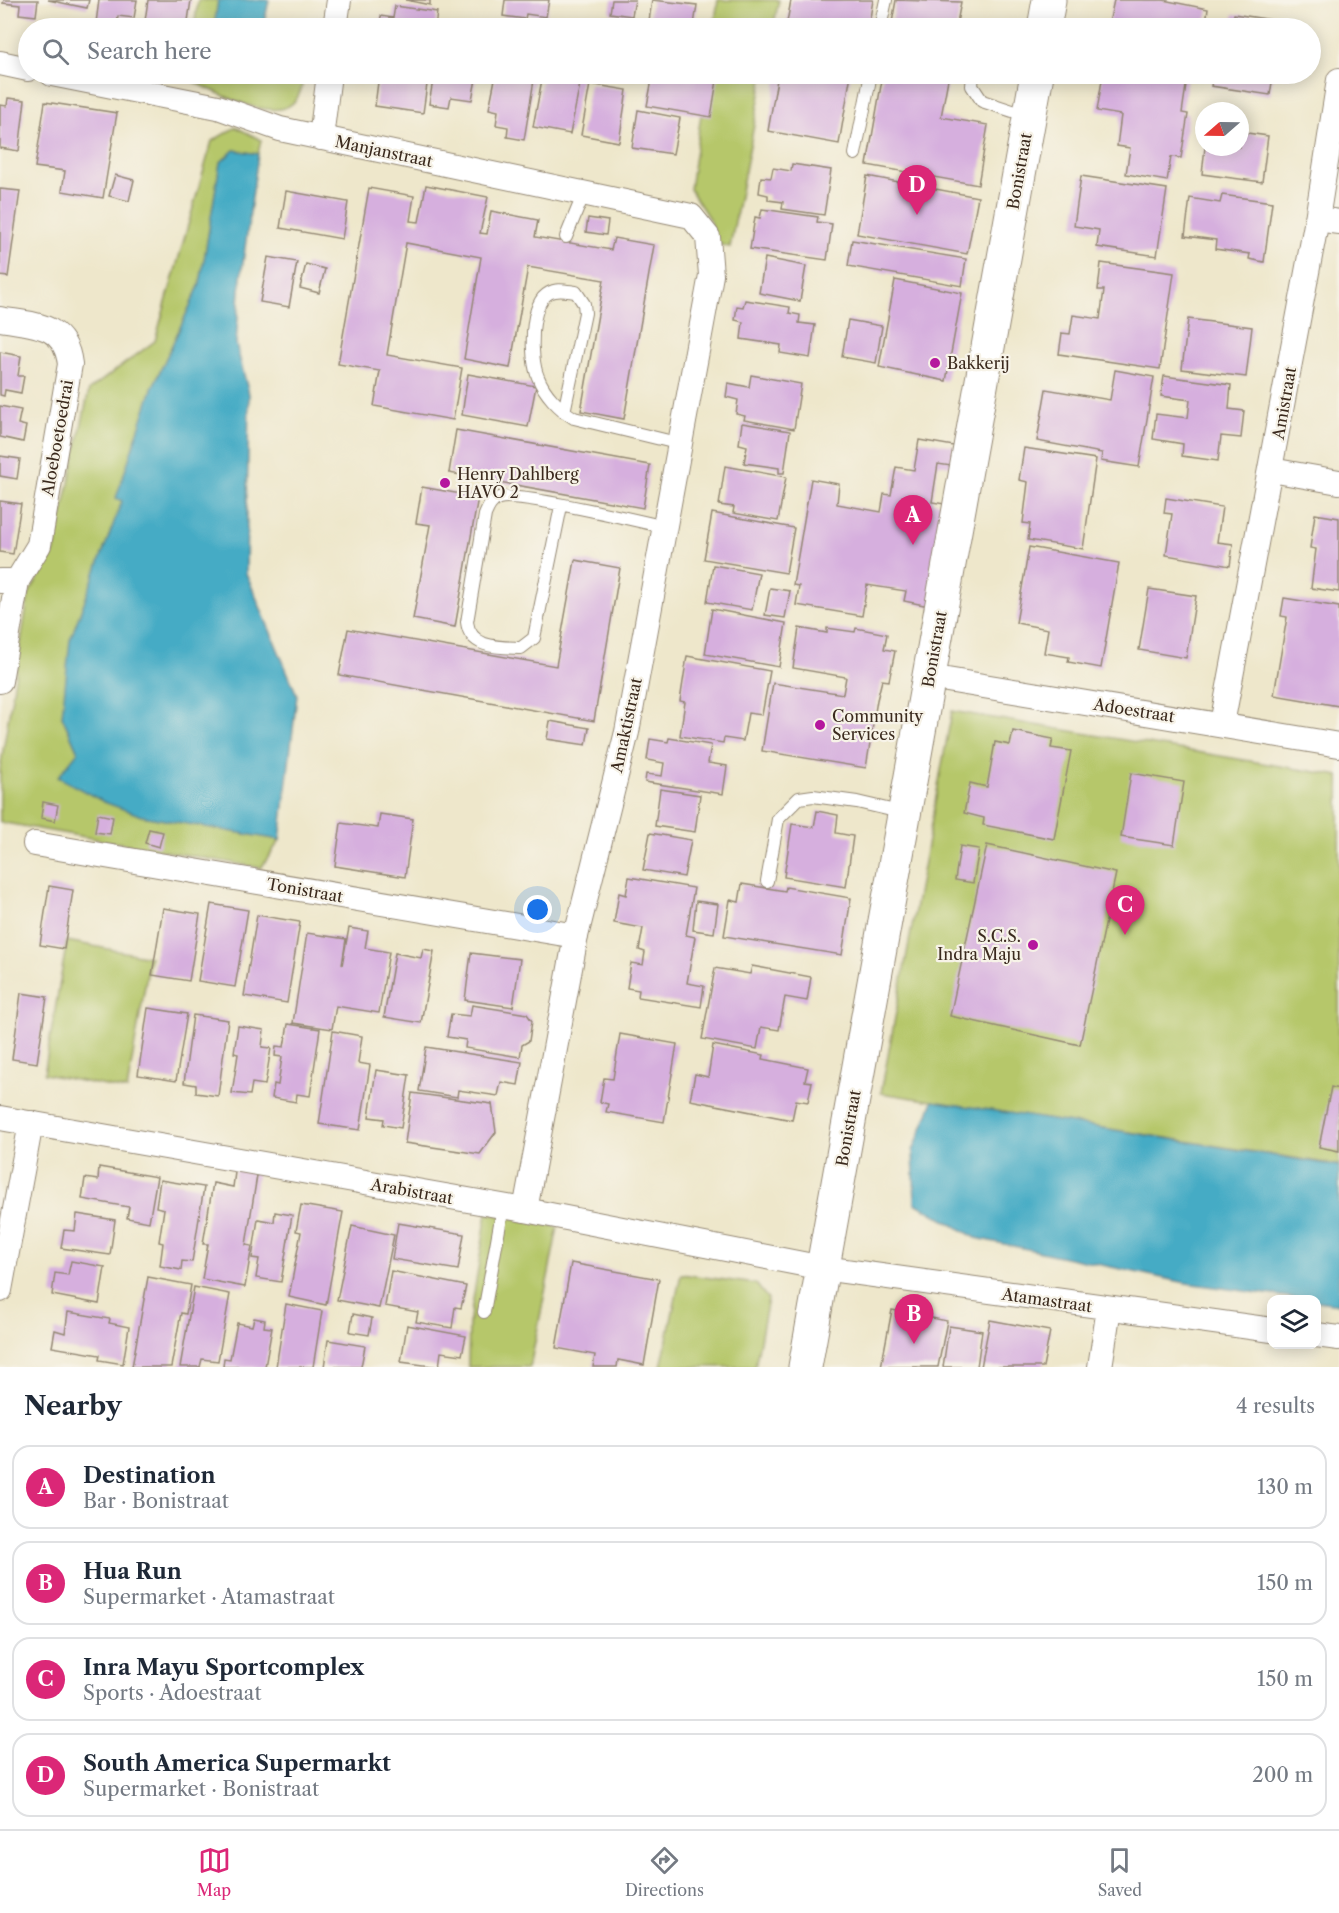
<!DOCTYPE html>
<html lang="en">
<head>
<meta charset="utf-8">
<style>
	:root { --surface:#fff; --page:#f6f6f7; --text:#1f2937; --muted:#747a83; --line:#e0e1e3; --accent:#db2777 }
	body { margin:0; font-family:"Libre Caslon Text",serif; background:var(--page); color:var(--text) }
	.controls { position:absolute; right:18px; bottom:18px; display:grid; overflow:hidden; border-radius:12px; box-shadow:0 3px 15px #0003 }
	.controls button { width:54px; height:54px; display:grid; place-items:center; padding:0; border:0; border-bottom:2px solid var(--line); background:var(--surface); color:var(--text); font:30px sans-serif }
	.compass { position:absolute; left:1195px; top:102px; width:54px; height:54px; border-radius:50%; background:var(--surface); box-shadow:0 3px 15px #0003; rotate:250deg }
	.you { position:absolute; left:538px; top:910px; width:21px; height:21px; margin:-15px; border:4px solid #fff; border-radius:50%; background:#1a73e8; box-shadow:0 0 0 9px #1a73e833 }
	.badge { display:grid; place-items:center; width:39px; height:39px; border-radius:50%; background:var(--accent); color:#fff; font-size:20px; font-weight:700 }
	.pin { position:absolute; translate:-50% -50px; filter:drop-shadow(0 2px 3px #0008) }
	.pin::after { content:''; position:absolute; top:32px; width:21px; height:18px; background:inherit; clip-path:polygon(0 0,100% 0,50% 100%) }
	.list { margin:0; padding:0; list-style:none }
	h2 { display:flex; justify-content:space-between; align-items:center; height:78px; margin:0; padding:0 24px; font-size:26px }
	h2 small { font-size:20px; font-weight:400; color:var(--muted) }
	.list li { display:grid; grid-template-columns:39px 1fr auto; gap:18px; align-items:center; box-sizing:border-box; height:84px; margin:0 12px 12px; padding:0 12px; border:2px solid var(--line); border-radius:18px }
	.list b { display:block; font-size:22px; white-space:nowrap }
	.list p { margin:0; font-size:20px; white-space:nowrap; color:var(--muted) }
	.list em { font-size:20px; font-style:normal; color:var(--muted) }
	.icon { flex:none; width:33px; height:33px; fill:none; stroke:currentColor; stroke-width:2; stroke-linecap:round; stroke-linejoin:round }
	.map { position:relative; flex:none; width:1339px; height:1367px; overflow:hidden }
	.search { position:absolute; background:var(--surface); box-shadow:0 3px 15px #0003; left:18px; right:18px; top:18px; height:66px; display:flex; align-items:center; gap:15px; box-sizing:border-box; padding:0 21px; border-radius:33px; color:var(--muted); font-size:22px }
	.sheet { height:462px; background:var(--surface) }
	nav { display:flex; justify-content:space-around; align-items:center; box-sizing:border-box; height:84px; border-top:2px solid var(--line); background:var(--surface); font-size:16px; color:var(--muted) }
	nav a { display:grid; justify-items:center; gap:3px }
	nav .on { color:var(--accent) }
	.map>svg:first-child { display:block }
</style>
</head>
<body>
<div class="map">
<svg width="1339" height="1367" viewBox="0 0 1339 1367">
	<rect width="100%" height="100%" fill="#f7f3e8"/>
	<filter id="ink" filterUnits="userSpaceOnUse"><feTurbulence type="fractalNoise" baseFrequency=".0167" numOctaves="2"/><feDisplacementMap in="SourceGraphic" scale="12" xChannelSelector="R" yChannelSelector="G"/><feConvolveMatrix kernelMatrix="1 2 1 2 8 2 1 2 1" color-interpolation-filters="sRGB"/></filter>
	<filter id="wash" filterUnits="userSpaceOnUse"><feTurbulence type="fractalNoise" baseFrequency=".008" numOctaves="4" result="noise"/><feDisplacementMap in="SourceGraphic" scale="24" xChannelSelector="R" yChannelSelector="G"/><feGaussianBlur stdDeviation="1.35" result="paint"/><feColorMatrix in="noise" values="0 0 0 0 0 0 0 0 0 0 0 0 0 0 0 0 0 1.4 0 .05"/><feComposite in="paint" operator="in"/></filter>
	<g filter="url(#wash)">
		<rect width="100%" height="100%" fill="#eee7cb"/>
		<g fill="#b6c76a" stroke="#787844" stroke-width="1.5">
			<path d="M198,0H218L214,28H194Z"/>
			<path d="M718,0H779L773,28H714Z"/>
			<path d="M187,74H303C303,79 303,87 300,92C285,134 212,89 186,78Z"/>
			<path d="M707,74H764L730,247L712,243L711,222L690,189Z"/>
			<path d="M236,127L261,140L258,154L234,150L220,163L200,284L152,389L117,498L123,501L62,716L78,752L142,816L280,840L261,868L0,822V769L29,593L54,553L89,390L155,341L212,141Z"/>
			<path d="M952,711L1339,776V1165L881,1093Z"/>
			<path d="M67,941L150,957L127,1090L44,1074Z"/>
			<path d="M487,1213L558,1227L530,1367H468L469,1324Z"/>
			<path d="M681,1274L756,1284L768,1299L755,1367H661Z"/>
		</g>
		<g fill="#45abc5" stroke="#406a72" stroke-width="1.5">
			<path d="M218,0H269L263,28H214Z"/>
			<path d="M234,150L258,154L241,277L236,344L249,394L246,573L297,695L280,840L142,816L104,802L58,777L78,752L62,716L70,640L122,501L116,498L152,389L200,284L220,163Z"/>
			<path d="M933,1101L1339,1166V1304L1186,1283L976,1238L915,1203L913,1151Z"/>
		</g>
		<g id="blocks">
			<g fill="#d6afde">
				<path d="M4,0H38L36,16L19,14L20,5L3,3Z"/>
				<path d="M48,0H89L87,8Z"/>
				<path d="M99,0H137L134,18L118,16L117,26L96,23Z"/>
				<path d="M148,0H191L187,28H144Z"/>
				<path d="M406,0H430V5Z"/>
				<path d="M505,0H549L546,17L526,14L525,19L503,16Z"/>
				<path d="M612,0H635L632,16L610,13Z"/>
				<path d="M652,0L697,5L694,25L685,24L684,28H648Z"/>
				<path d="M791,0H873L869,24L860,22L859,28H786Z"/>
				<path d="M896,0L961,2L956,28H891Z"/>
				<path d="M1114,0H1163L1208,9L1205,28H1108Z"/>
				<path d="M395,6L437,12L435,28H379L381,16L393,18Z"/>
				<path d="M1234,14L1298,24L1297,28H1232Z"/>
				<path d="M379,74L428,77L423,113L375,106Z"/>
				<path d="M434,74H477L472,100L451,97L449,107L429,104Z"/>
				<path d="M496,74H535L524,140L507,137L508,127L496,125L498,111L489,109Z"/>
				<path d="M543,74H582L570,134L533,127Z"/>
				<path d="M653,74H718L711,117L647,106Z"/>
				<path d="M778,74H851L839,144L768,131Z"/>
				<path d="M883,74H949L941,117L988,125L978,185L867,165Z"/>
				<path d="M1103,74H1151L1187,79L1182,113L1188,114L1181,158L1171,157L1167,181L1126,174L1130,148L1117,146L1121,115L1097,111Z"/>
				<path d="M1213,74H1291L1290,78L1273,76L1270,95L1211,86Z"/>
				<path d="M590,84L627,90L619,142L581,135Z"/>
				<path d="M8,98L25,100L19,151L0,148V105L7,106Z"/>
				<path d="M45,102L117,113L103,198L62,191L65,171L35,167Z"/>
				<path d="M638,110L680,118L673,154L632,148Z"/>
				<path d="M1240,132L1268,136L1262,182L1202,174L1205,147H1240Z"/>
				<path d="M792,164L831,170L824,215L782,209L783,202L768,200V195L759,193L761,177L771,178L773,168L791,171Z"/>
				<path d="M115,175L134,180L129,201L109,196Z"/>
				<path d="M867,176L978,197L967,254L857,234Z"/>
				<path d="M1081,176L1167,189L1157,256L1097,247L1099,230L1074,226Z"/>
				<path d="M426,185L488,197L480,233L487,234L491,211L538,220L535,237L611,250L614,238L654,245L624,419L581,411L604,280L528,267L510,368L464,359L481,257L406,243L387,355L462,368L453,420L374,406L380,371L338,364L369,188L414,196L410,221L419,222Z"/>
				<path d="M0,189L20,191L8,277L0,276Z"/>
				<path d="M286,191L348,202L342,239L280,228Z"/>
				<path d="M1222,195L1272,202L1264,262L1249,259L1250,254L1215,249L1216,240L1185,236L1190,198L1220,203Z"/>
				<path d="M762,209L818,217L817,222L832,224L827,260L750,249L755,217L760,218Z"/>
				<path d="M588,218L608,221L606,235L586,232Z"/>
				<path d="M852,240L966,259L962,286L848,266Z"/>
				<path d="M268,257L297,262L289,307L260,302Z"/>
				<path d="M765,258L806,266L800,301L759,293Z"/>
				<path d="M1101,263L1174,273L1160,369L1059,354L1062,333L1070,334L1073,315L1100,319L1104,290H1098Z"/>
				<path d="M306,264L325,269L319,293L300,288Z"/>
				<path d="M895,280L962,293L946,381L879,367Z"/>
				<path d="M745,300L790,307L789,313L800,315L799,323L815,325L810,358L780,353L781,345L741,339L743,322L735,320L737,306L743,307Z"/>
				<path d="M1188,319L1252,327L1246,377L1182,369Z"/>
				<path d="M848,320L882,326L876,363L842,357Z"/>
				<path d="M0,352L21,356L18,376H24L21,393L5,390L4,396L0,395Z"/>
				<path d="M1115,370L1154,377L1139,467L1101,461L1102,453L1037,441L1046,389L1110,400Z"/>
				<path d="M468,374L536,386L528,427L462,415Z"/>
				<path d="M751,375L801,384L794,429L744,420L745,416L736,414L738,400L726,397L728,383L749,387Z"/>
				<path d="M1164,376L1231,385L1229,409L1244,411L1241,438L1221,436L1218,461L1182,456L1183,444L1153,439L1156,414L1188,418L1190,400L1161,396Z"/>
				<path d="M0,406L21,410L18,424L26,426L23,442L0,437Z"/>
				<path d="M742,423L790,431L784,473H779V468L744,463L747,446L739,444Z"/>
				<path d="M456,430L650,465L643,508L449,473Z"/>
				<path d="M919,440L954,446L951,466L938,464L932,502L951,505L934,607L904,601L906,591L867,585L862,616L796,605L799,586L793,585L811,479L839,484L837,504L881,512L884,494L891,495L896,467L914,470Z"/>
				<path d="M1024,448L1096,459L1083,549L1028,540L1030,524L1023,523L1028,482L1019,480Z"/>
				<path d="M0,456L20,459L17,479L0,476Z"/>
				<path d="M725,466L786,477L778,521L733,513L734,507L719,505Z"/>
				<path d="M422,487L478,497L455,627L413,619L430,525L416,523Z"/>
				<path d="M1166,498L1222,507L1217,542L1233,544L1230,566L1166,555L1172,514L1164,513Z"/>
				<path d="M0,501L21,504L13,554L0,552Z"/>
				<path d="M712,513L794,528L786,573L704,559Z"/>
				<path d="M1315,514L1339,518V592L1311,588L1316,549L1310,548Z"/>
				<path d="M1029,547L1119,563L1101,668L1068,662L1069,657L1044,653L1048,629L1016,623Z"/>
				<path d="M575,560L620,568L594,721L339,675L348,629L556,666Z"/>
				<path d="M713,565L759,573L752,610L707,602Z"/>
				<path d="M770,588L790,591L785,618L765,615Z"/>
				<path d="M1149,589L1196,596L1186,658L1139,650Z"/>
				<path d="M1284,598L1339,607V706L1274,695L1287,617L1281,616Z"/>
				<path d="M712,609L786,623L779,667L705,654Z"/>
				<path d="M799,628L827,633V628L855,632L856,628L887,634L884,649L895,651L889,681L882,680L877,700L866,768L762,751L773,683L843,694L846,677L793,668Z"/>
				<path d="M687,656L770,671L762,715L748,713L743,741L724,738L723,743L680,736L685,702L680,701Z"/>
				<path d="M550,721L589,728L586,745L547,739Z"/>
				<path d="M1013,731L1053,739L1051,748L1071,751L1054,839L983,825L984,818L964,813L970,783L987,787L995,742L1010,745Z"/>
				<path d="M669,738L711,745L708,763L727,766L723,794L645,782L646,774L662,776L664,763L647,760L650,739L668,742Z"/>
				<path d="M1131,773L1184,782L1174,845L1121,837Z"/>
				<path d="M660,789L700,795L695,832L655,826Z"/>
				<path d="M43,802L58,805L55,821L41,818Z"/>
				<path d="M817,811L838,815L836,833L853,836L846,887L784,877L792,824L814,827Z"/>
				<path d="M98,814L113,817L110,834L95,832Z"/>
				<path d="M380,814L413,819L405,877L335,866L341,823L378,828Z"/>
				<path d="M149,829L163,832L159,847L145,843Z"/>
				<path d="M650,833L691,840L684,877L643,870Z"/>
				<path d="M987,845L1116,873L1080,1045L950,1016Z"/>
				<path d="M960,846L979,849L973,883L955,880Z"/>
				<path d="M629,877L694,888L686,935L695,937L687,983L704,986L701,1007L638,997L639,990L627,988L631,963L643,965L645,952L639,950L643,928L614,923L619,893L626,895Z"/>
				<path d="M742,884L785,891L786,887L851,898L842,955L724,936L730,900L739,902Z"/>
				<path d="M49,886L73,890L64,949L40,945Z"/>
				<path d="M696,901L718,904L714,933L693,930Z"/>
				<path d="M211,904L248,910L235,987L198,981Z"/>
				<path d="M163,908L200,914L189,981L152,975Z"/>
				<path d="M257,915L300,922L287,1003L244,996Z"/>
				<path d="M349,928L368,931L365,948L389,952L379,1013L336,1006L332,1029L293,1023L307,933L346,939L342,965Z"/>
				<path d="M423,949L434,951L421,1023L384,1017L395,953L421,958Z"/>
				<path d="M471,953L520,959L513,1007L465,1000Z"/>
				<path d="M752,966L811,977L807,1001L785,997L779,1030L761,1027L757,1049L702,1039L715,968L750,974Z"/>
				<path d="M21,993L47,997L37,1063L12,1059Z"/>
				<path d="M472,1005L527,1014L532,1021L529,1041L522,1045L520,1057L465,1048L466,1040L447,1037L451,1014L470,1016Z"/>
				<path d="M148,1008L187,1014L176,1081L138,1075Z"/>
				<path d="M193,1015L228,1020L218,1096L196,1093V1085L184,1083Z"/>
				<path d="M288,1024L320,1029L310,1096L297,1094L296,1102L272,1098L274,1084L278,1085L282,1057L275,1056L276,1046L284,1047Z"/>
				<path d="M238,1026L264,1030L262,1047L271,1048L265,1085L252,1083L250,1095L232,1093L238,1054L234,1053Z"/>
				<path d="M333,1031L362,1036L358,1063L370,1065L360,1130L319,1124Z"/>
				<path d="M620,1034L677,1044L664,1122L606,1112L608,1104L600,1102L604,1078L613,1079Z"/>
				<path d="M713,1045L764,1055L763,1059L808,1068L805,1081L812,1082L808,1102L796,1100L792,1120L690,1100L695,1074L708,1077Z"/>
				<path d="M426,1047L522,1062L518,1085L501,1082L498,1096L458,1090L457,1097L419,1091Z"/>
				<path d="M376,1070L409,1075L401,1128L383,1125L384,1119L369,1117Z"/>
				<path d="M1331,1087L1339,1089V1151L1319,1147Z"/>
				<path d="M412,1093L492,1104L496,1132L480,1154L405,1143Z"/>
				<path d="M236,1165L258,1169L246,1245L252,1246L245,1287L202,1279L208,1244H203L213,1183L233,1187Z"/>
				<path d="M99,1167L157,1177L149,1222L127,1218L129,1207L82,1199L85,1178L98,1180Z"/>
				<path d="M160,1180L204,1187L192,1262L182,1261L181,1270L160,1266L163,1243L159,1242L164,1209L156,1207Z"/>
				<path d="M301,1205L343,1212L326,1305L289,1297L301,1232L296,1231Z"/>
				<path d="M275,1212L292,1215L281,1282L256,1278L259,1259L252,1258L258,1219L274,1222Z"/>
				<path d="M77,1214L115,1220L110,1255L61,1248L64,1230L75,1231Z"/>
				<path d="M398,1223L464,1234L458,1270L392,1259Z"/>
				<path d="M352,1226L394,1235L379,1308L337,1300Z"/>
				<path d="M71,1261L105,1267L99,1304L52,1295L55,1273L68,1275Z"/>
				<path d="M571,1263L659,1279L644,1365L618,1360L617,1367H593L595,1355L556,1348Z"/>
				<path d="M391,1271L466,1286L461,1308L455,1307L452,1328L416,1322L418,1312L385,1306Z"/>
				<path d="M148,1277L191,1285L186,1314L181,1313L171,1367H132Z"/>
				<path d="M194,1287L230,1294L218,1361L202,1359L200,1367H180Z"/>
				<path d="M286,1304L322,1311L313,1367H276Z"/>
				<path d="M892,1310L947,1321L938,1367H881Z"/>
				<path d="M68,1312L110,1319L109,1323L129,1327L123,1364L99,1360L100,1355L52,1347L55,1330L65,1333Z"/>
				<path d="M353,1314L372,1318L369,1335L350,1332Z"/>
				<path d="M254,1318L265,1320L264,1327L272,1328L265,1367H223L224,1358L230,1359L237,1323L252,1326Z"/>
				<path d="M990,1320L1050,1331L1043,1367H981Z"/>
				<path d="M407,1325L466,1336L462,1355L441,1352L439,1367L401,1362Z"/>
				<path d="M949,1326L982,1331L977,1367H943Z"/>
				<path d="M328,1340L365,1346L361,1367H324Z"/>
			</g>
		</g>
	</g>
	<g filter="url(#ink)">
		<use href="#blocks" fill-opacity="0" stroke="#948874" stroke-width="1.5"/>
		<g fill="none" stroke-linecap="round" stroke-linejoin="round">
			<defs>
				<g id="lane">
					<path d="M880,28L886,0"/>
					<path d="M973,74L972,86L982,101L1028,116"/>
					<path d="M855,154L871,74"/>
					<path d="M566,237L584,193"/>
					<path d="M564,412L585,313L584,304L576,292C567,291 557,288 549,293C529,303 530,359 538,377C544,393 559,409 574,418L681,444"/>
					<path d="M561,506L534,638L521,648C500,647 470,649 467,622L485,515C488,508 491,501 499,498C518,492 639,521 665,527"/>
					<path d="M767,881L778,819L799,798L813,796L857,802L904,813"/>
					<path d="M484,1312L503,1207"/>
				</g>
				<g id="street">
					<path d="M335,28L339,0"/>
					<path d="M0,63L28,69"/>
					<path d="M52,74L218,107L280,129L691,216L708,237L711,275L627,732L576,936L525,1210"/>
					<path d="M321,138L329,74"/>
					<path d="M1317,219L1339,222"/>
					<path d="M0,319C34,325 65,323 70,364L39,545L17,581H0"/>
					<path d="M1271,470L1339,482"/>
					<path d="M929,677L1339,745"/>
					<path d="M0,681L17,581"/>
					<path d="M1222,724L1317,219L1339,80"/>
					<path d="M35,844L576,936"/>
					<path d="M0,1118L525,1210L823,1268L1272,1330"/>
					<path d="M0,1290L31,1123"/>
					<path d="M1316,1335L1339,1338"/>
					<path d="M1100,1367L1109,1308"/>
				</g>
				<g id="secondary">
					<path d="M1044,28L1049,0"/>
					<path d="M805,1367L1037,74"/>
				</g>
			</defs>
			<use href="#lane" stroke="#948874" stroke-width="14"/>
			<use href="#street" stroke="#948874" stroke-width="26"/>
			<use href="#secondary" stroke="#948874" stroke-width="35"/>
			<use href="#lane" stroke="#fff" stroke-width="12"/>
			<use href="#street" stroke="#fff" stroke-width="24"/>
			<use href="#secondary" stroke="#fff" stroke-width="33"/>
		</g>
	</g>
	<g fill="#b5179e" stroke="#f7f3e8" stroke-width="2">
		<circle cx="935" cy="363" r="6"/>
		<circle cx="445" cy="483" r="6"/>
		<circle cx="820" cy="725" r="6"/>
		<circle cx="1033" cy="945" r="6"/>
	</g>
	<g text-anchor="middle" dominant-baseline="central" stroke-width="4.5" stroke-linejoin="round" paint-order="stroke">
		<g font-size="16" fill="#3b2a1e" stroke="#f7f3e8">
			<text transform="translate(384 151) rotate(12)">Manjanstraat</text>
			<text transform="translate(1019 171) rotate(-80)">Bonistraat</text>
			<text transform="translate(1284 403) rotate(-80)">Amistraat</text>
			<text transform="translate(57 438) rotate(-80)">Aloeboetoedrai</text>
			<text transform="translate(934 649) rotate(-80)">Bonistraat</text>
			<text transform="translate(1134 710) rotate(9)">Adoestraat</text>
			<text transform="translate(626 725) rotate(-78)">Amaktistraat</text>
			<text transform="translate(305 890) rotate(10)">Tonistraat</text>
			<text transform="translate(848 1128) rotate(-80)">Bonistraat</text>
			<text transform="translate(412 1191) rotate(10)">Arabistraat</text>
			<text transform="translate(1047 1300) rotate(8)">Atamastraat</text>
		</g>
		<g font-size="16" fill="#3b2a1e" stroke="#f7f3e8" text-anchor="start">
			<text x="947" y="363">Bakkerij</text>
			<text x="457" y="474">Henry Dahlberg<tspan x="457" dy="18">HAVO 2</tspan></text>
			<text x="832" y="716">Community<tspan x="832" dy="18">Services</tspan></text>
			<text x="1021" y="936" text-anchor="end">S.C.S.<tspan x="1021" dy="18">Indra Maju</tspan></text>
		</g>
	</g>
</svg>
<div class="controls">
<button><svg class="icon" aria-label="layers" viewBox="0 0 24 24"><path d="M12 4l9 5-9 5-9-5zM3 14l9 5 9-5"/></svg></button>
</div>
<svg class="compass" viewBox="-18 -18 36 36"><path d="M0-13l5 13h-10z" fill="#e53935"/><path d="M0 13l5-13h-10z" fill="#747a83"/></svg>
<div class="you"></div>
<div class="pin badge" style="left:913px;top:545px">A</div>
<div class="pin badge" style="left:914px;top:1344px">B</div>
<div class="pin badge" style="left:1125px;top:935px">C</div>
<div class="pin badge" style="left:917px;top:215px">D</div>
<div class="search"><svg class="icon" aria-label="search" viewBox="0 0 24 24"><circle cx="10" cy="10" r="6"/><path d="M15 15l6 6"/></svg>Search here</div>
</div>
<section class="sheet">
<h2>Nearby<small>4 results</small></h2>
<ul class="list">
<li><span class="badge">A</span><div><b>Destination</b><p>Bar · Bonistraat</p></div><em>130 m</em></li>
<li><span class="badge">B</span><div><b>Hua Run</b><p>Supermarket · Atamastraat</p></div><em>150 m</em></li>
<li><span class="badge">C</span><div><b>Inra Mayu Sportcomplex</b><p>Sports · Adoestraat</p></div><em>150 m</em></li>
<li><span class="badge">D</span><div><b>South America Supermarkt</b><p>Supermarket · Bonistraat</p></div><em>200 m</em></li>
</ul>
</section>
<nav>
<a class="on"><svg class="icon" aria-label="map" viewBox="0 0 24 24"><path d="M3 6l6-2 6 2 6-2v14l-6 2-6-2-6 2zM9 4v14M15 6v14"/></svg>Map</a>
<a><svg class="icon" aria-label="directions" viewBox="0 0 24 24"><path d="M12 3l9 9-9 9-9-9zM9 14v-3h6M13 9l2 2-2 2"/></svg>Directions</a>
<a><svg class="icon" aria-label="saved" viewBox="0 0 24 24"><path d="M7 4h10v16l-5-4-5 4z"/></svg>Saved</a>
</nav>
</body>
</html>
